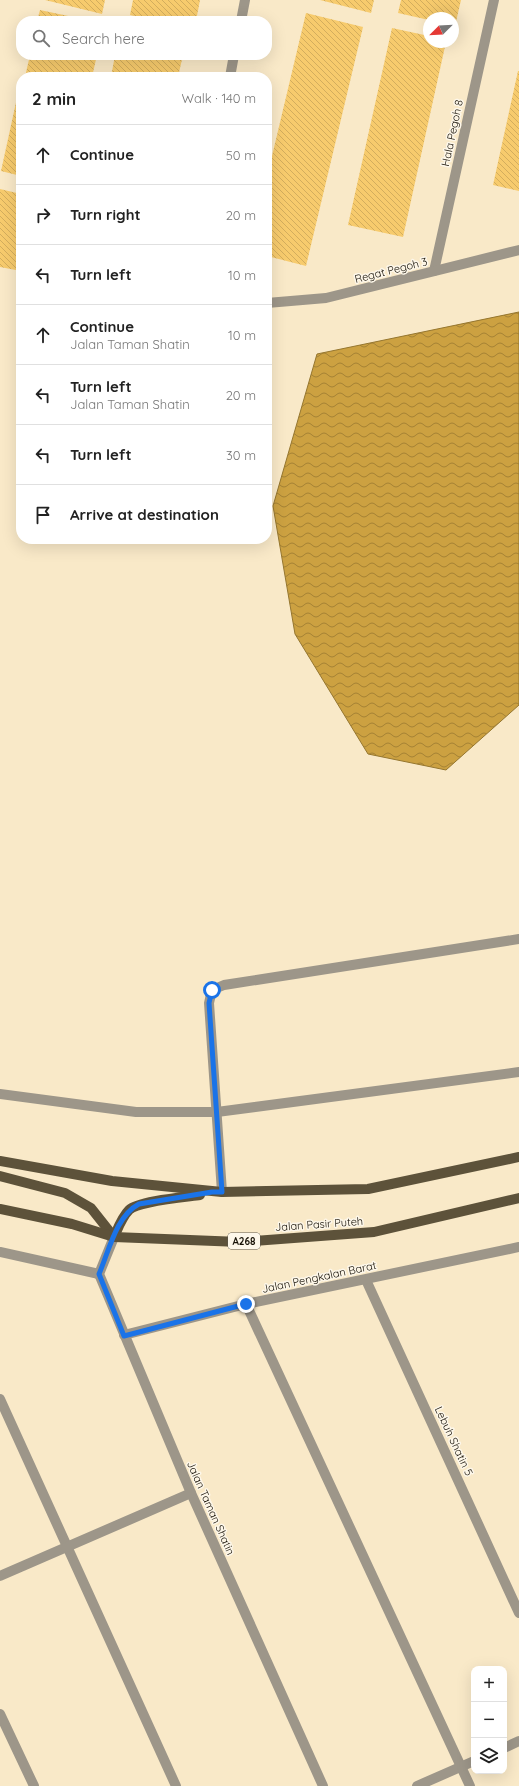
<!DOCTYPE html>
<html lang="en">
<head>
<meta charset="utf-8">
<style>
	:root { --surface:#fff; --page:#f6f6f6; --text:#222; --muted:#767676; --line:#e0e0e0 }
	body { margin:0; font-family:Quicksand,sans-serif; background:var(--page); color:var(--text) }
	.controls { position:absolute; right:12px; bottom:12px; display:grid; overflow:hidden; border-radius:8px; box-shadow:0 4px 16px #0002 }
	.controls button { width:36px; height:36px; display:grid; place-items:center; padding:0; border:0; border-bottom:1px solid var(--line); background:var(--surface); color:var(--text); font:20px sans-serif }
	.compass { position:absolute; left:423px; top:12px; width:36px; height:36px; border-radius:50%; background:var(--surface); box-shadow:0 4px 16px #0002; rotate:246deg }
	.stop { position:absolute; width:12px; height:12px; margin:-9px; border:3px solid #1a73e8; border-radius:50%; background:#fff }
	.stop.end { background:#1a73e8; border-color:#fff; box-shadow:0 1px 4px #0008 }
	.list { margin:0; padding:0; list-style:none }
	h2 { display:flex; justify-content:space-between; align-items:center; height:52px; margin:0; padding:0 16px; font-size:17px }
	h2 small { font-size:13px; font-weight:400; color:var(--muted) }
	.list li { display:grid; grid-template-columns:26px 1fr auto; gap:12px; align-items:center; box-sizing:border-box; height:60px; padding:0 16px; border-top:1px solid var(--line) }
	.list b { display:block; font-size:15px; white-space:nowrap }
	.list p { margin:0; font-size:13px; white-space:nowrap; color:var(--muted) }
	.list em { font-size:13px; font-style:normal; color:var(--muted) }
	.icon { flex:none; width:22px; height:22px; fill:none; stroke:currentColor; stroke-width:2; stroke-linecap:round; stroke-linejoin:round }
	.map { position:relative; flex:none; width:519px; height:1786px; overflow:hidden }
	.search { position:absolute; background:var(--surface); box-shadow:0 4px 16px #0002; left:16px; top:16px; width:256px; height:44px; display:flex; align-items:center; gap:10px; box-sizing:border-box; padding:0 14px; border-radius:16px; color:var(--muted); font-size:15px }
	.panel { position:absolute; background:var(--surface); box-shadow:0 4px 16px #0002; left:16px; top:72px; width:256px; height:472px; border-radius:16px }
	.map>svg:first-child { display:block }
</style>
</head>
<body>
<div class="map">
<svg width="519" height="1786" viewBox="0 0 519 1786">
	<defs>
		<pattern id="water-waves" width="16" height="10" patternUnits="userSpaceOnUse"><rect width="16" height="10" fill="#cca141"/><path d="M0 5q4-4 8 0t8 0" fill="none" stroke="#a58234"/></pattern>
		<pattern id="building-back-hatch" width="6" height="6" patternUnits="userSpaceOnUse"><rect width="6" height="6" fill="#f7cb6d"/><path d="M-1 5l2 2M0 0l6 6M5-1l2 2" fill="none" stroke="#d3ad5d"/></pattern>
	</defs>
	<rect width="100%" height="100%" fill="#f9e9c8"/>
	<path fill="url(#water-waves)" stroke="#95762f" d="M519,312V705L446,770L368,754L295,634L273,506L317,354Z"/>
	<g fill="url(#building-back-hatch)">
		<path d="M45,0H105L102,14Z"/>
		<path d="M133,0H200L196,21H155L130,15Z"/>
		<path d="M320,0H374L371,13Z"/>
		<path d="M401,0H461L455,26H453V18H429V20L398,13Z"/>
		<path d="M40,10L87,20V21H37Z"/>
		<path d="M306,13L363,27L306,266L267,256V177Z"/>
		<path d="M392,28L429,36V42H446L403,237L348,225Z"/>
		<path d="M30,55H97L92,77H25Z"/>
		<path d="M115,55H183L178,77H111Z"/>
		<path d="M518,71H519V191L493,185Z"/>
		<path d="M17,98L21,99V176L1,171Z"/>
		<path d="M0,189L21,194V271L0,267Z"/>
	</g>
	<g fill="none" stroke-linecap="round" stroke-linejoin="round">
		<g stroke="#9d9689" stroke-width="10">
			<path d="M241,21L245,0"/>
			<path d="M230,77L234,55"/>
			<path d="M434,271L494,0"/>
			<path d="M267,303L326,298L519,250"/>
			<path d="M0,1094L136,1112H217L519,1072"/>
			<path d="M222,1192L209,1003L212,990L224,985L519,939"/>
			<path d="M114,1237L99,1274L191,1493L323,1786"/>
			<path d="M0,1252L99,1274"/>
			<path d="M366,1280L519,1613"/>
			<path d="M246,1304L470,1786"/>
			<path d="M124,1335L246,1304L519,1247"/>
			<path d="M0,1399L176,1786"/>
			<path d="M0,1576L191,1493"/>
			<path d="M0,1714L34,1786"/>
			<path d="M504,1748L519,1741"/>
			<path d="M417,1786L474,1761"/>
		</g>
		<g stroke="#5d523a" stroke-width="10">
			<path d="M0,1161L112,1181L222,1192L368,1189L519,1157"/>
			<path d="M0,1176L65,1193L91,1208L114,1237"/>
			<path d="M0,1209L72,1224L114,1237L240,1242L374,1232L519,1198"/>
			<path d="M114,1237C118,1228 122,1217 129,1210C138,1201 186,1197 200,1195"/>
		</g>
	</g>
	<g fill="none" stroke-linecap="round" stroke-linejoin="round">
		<path stroke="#1a73e8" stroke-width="5" d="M212,990L209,1003L222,1192H212L139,1204C116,1216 109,1251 99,1274L124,1336L246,1304"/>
	</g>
	<g text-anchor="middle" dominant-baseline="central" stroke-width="3" stroke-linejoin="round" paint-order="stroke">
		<rect fill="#fdf7ea" stroke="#5b554a" stroke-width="1" x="228" y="1233" width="32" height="16" rx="3"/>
		<g font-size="10" font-weight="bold" fill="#161005">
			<text x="244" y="1241">A268</text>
		</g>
		<g font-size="11" fill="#161005" stroke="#fdf7ea">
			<text transform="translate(452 133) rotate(-78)">Hala Pegoh 8</text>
			<text transform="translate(391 270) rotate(-14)">Regat Pegoh 3</text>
			<text transform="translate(319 1224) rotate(-4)">Jalan Pasir Puteh</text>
			<text transform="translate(319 1277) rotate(-12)">Jalan Pengkalan Barat</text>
			<text transform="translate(454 1441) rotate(65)">Lebuh Shatin 5</text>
			<text transform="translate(211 1508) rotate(66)">Jalan Taman Shatin</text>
		</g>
	</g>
</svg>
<div class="controls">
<button>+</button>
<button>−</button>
<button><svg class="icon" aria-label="layers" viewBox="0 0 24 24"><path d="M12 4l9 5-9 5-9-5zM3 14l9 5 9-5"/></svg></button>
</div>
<svg class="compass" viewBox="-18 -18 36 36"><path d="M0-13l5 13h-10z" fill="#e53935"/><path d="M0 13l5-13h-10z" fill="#767676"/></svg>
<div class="stop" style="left:212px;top:990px"></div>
<div class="stop end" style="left:246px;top:1304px"></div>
<div class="search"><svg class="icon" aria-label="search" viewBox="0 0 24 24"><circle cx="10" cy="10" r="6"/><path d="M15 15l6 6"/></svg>Search here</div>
<section class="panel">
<h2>2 min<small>Walk · 140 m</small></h2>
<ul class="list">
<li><svg class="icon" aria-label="ahead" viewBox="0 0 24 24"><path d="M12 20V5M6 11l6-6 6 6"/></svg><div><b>Continue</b></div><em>50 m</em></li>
<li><svg class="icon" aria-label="right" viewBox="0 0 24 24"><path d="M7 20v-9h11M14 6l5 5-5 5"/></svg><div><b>Turn right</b></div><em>20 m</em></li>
<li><svg class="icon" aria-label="left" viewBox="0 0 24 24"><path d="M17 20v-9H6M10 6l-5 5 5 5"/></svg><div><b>Turn left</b></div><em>10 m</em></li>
<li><svg class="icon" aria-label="ahead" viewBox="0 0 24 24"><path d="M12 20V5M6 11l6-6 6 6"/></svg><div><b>Continue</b><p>Jalan Taman Shatin</p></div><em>10 m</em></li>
<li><svg class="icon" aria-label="left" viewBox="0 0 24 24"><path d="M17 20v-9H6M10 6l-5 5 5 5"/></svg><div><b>Turn left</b><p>Jalan Taman Shatin</p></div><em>20 m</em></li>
<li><svg class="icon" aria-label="left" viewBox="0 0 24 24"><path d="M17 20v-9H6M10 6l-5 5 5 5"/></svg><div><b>Turn left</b></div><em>30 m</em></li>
<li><svg class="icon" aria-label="arrive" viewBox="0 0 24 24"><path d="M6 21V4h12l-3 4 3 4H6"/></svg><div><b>Arrive at destination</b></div></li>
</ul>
</section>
</div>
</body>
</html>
